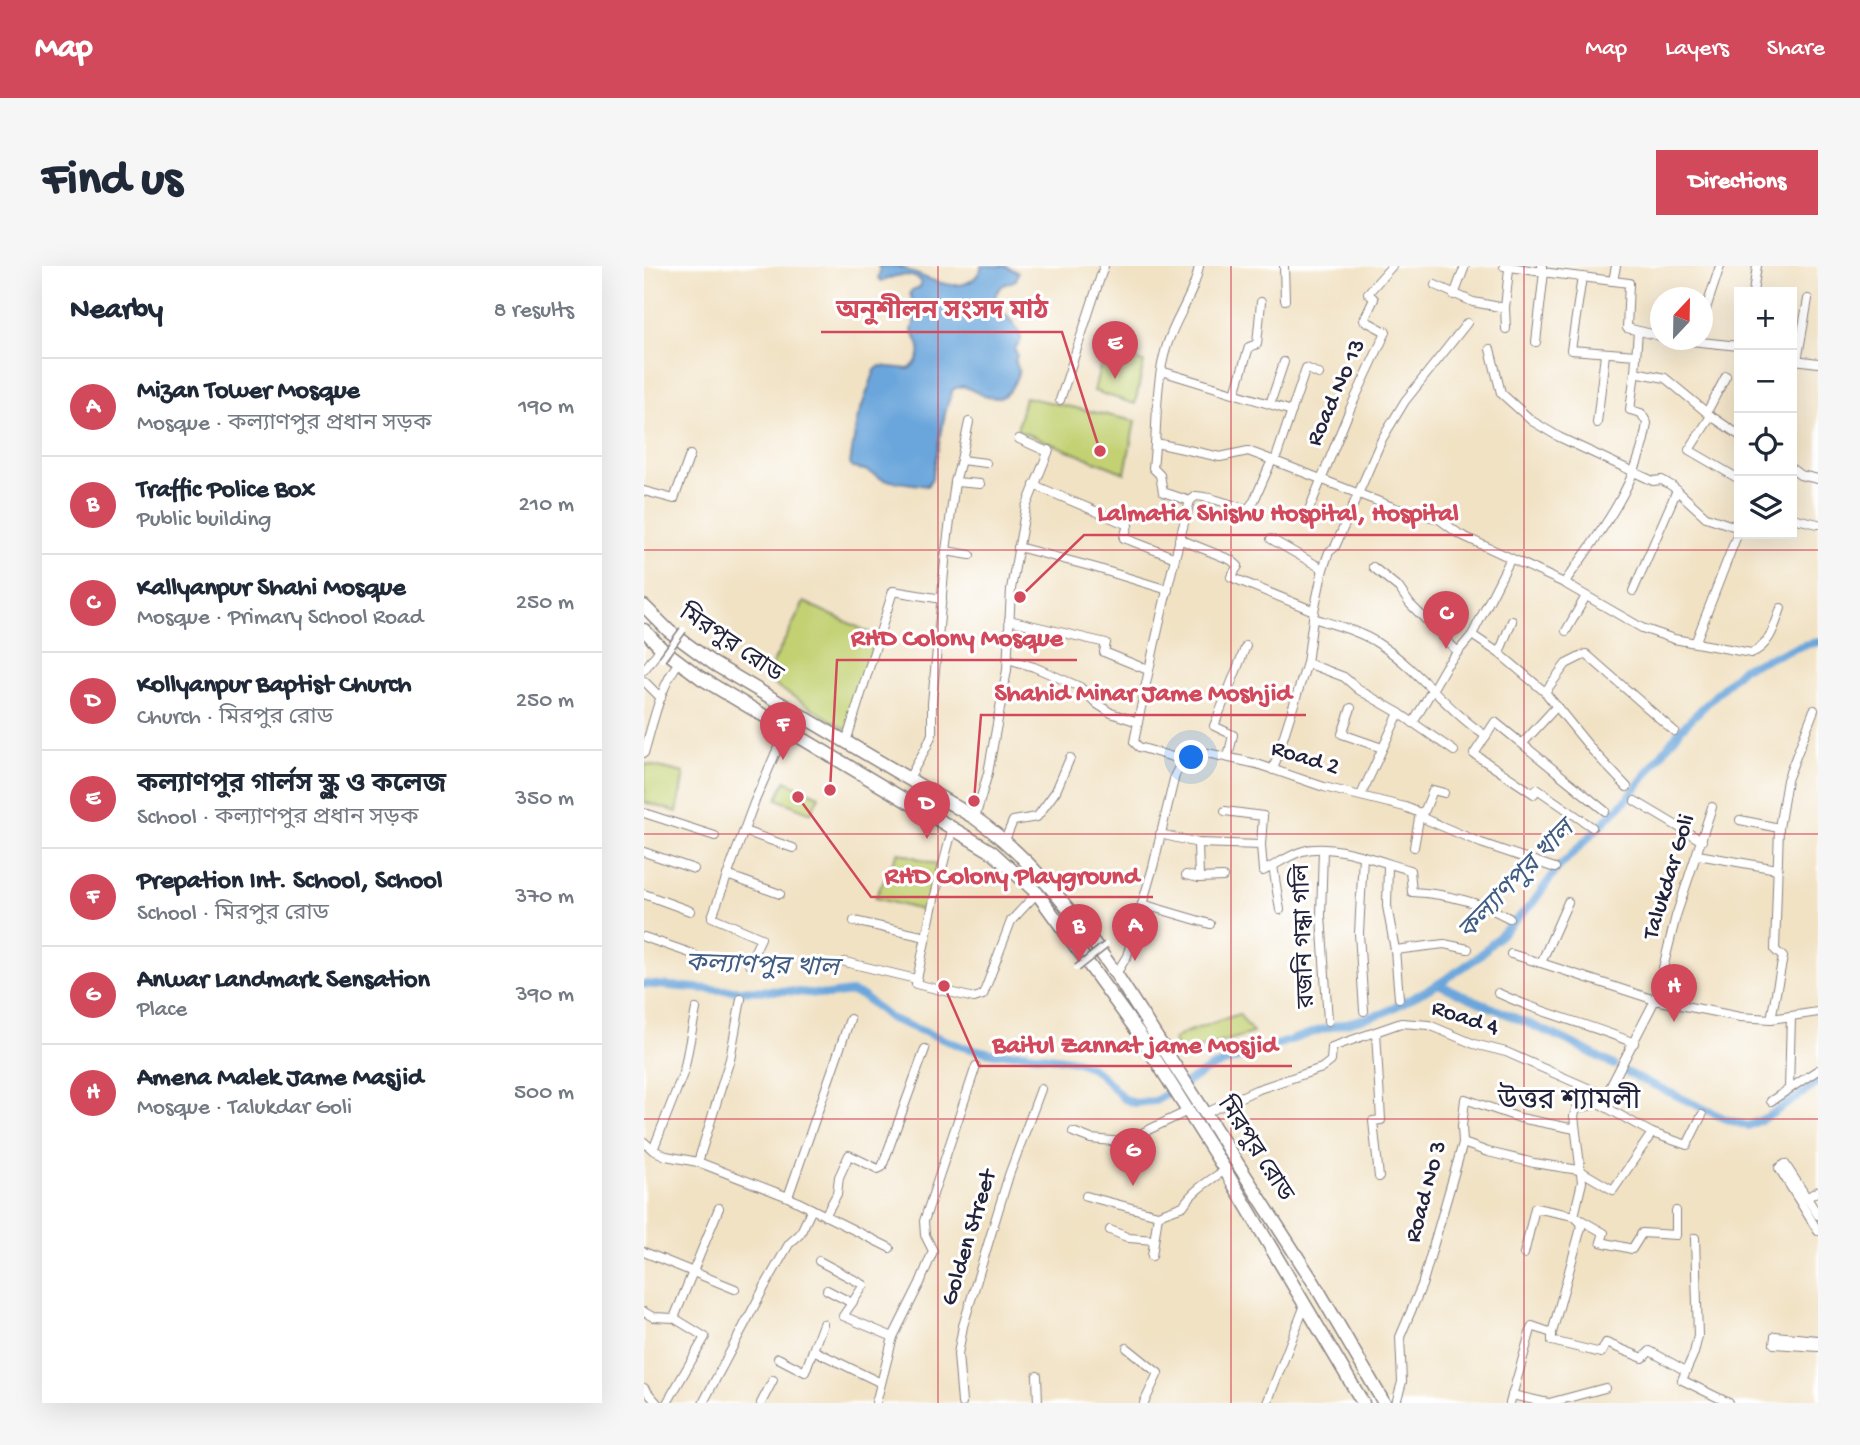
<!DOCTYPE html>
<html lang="en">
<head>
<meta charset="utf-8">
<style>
	:root { --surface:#fff; --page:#f6f6f7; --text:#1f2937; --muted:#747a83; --line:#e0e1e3; --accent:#d1495b }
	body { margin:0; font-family:"Gochi Hand","Noto Sans Bengali",sans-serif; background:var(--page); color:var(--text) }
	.controls { position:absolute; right:21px; top:21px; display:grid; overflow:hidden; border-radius:0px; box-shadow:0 7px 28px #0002 }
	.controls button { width:63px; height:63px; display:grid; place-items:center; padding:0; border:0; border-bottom:2px solid var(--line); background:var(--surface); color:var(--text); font:35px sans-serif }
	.compass { position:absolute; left:1006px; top:21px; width:63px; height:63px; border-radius:50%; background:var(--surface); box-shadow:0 7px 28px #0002; rotate:22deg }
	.you { position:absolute; left:548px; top:492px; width:24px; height:24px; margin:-18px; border:5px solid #fff; border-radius:50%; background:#1a73e8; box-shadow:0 0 0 10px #1a73e833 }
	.badge { display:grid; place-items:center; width:46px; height:46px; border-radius:50%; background:var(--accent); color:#fff; font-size:23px; font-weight:700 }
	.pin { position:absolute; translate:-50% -58px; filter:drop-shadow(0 2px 4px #0008) }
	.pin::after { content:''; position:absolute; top:37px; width:24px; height:21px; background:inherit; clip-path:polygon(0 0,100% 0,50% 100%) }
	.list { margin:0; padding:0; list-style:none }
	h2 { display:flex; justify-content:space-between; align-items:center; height:91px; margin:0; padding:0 28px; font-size:30px }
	h2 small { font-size:23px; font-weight:400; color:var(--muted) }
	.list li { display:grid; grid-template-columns:46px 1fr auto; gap:21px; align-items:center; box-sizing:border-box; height:98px; padding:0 28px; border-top:2px solid var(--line) }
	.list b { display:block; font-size:26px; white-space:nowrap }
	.list p { margin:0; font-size:23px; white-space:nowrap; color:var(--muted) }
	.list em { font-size:23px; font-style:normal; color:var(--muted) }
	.icon { flex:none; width:38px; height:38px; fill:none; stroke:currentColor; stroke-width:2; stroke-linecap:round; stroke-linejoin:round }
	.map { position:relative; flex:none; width:1174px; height:1137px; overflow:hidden; border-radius:0px }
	header { display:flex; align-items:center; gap:42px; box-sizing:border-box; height:98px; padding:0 35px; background:var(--accent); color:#fff }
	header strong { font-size:33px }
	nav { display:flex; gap:38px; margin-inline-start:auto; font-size:24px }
	.intro { display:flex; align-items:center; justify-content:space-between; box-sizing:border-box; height:168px; padding:0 42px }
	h1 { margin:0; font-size:49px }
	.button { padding:18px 32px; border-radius:0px; background:var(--accent); color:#fff; font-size:24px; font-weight:700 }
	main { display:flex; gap:42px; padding:0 42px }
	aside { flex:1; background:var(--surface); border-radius:0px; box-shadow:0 7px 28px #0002 }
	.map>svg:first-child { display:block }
</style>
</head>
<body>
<header>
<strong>Map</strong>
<nav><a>Map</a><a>Layers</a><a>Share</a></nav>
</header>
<div class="intro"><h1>Find us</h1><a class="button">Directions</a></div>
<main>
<aside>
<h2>Nearby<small>8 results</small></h2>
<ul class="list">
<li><span class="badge">A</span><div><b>Mizan Tower Mosque</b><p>Mosque · কল্যাণপুর প্রধান সড়ক</p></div><em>190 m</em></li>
<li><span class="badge">B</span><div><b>Traffic Police Box</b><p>Public building</p></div><em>210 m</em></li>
<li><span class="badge">C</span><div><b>Kallyanpur Shahi Mosque</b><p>Mosque · Primary School Road</p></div><em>250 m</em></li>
<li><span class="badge">D</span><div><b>Kollyanpur Baptist Church</b><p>Church · মিরপুর রোড</p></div><em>250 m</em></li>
<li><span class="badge">E</span><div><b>কল্যাণপুর গার্লস স্কুল ও কলেজ</b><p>School · কল্যাণপুর প্রধান সড়ক</p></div><em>350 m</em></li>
<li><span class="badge">F</span><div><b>Prepation Int. School, School</b><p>School · মিরপুর রোড</p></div><em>370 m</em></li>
<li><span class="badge">G</span><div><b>Anwar Landmark Sensation</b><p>Place</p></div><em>390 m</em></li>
<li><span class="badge">H</span><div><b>Amena Malek Jame Masjid</b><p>Mosque · Talukdar Goli</p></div><em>500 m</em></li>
</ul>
</aside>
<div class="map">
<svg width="1174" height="1137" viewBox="0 0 1174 1137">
	<rect width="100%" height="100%" fill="#fff"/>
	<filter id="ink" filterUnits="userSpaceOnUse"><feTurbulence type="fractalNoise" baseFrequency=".0143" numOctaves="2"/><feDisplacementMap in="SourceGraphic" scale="14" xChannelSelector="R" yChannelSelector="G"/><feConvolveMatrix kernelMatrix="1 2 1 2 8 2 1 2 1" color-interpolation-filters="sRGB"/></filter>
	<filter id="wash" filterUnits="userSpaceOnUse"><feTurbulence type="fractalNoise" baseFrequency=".00686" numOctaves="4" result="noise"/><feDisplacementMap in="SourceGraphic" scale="28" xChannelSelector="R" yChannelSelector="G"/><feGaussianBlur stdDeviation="1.57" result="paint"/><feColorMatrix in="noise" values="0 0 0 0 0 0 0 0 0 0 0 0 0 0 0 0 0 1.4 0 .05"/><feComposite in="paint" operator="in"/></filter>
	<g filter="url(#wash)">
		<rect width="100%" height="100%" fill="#f1e2c4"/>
		<g fill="#c3d173" stroke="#727a57" stroke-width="2">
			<path d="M460,85L500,96L491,138L450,125Z"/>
			<path d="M381,131L491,155L481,207L373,164Z"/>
			<path d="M160,336L233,370L203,464L121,413Z"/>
			<path d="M1,498L40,507L33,546L0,536Z"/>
			<path d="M141,515L175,530L167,547L133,533Z"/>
			<path d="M254,586L294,599L281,645L231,632Z"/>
			<path d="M595,748L609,767L536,788L529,774L540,767Z"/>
		</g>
		<path fill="#6aa6db" stroke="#46648b" stroke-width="2" d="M234,0C240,0 250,0 256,1C278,9 321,36 337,3V0H361L374,6L372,14L359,19L351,29L356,45C363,49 377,64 377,73C377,76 372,81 370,83L373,88L371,97L375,104C363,144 347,133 319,120L309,123L302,143L288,212L283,220L240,214L221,204L209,202L206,198L213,154L231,104L236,100L265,103C281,91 276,79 268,65L272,48L266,27L268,24L276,21L277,15C265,5 250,10 237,15L234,12L236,5Z"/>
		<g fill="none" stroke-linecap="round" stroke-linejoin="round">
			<g stroke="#6aa6db" stroke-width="8">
				<path d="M0,718L77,724L144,725L185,729L207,726L219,730L245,752L319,781L352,788L379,787L432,795L448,802L459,811L479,832L490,837L511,835L568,801L676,764L740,747L794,718L833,692L888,638L913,603L984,532L1037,463L1099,402L1160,379L1174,376"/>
				<path d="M794,718L922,774L970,799"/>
				<path d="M982,806L1082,853L1104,860L1125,850L1174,817"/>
			</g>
		</g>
	</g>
	<g filter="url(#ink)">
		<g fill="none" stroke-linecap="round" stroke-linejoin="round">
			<defs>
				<g id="minor">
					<path d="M640,0L641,34"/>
					<path d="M860,0L898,6V0"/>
					<path d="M898,6L985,17L983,62L1016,70"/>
					<path d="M938,11L927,84L992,89"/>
					<path d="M969,15L972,0"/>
					<path d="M791,19L829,36L861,42"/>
					<path d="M1109,26L1113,0"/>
					<path d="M810,29L821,0"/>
					<path d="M1058,55L1076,0"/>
					<path d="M862,63L861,42L865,3"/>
					<path d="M994,65L991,106L1021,112L1067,150L1095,169"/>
					<path d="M1037,74L1095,80"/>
					<path d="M892,76L900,6"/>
					<path d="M846,83L857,127L888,155L915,171L1009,215L1018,214L1028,220L1062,251L1095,262"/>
					<path d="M1151,94L1174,97"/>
					<path d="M1153,95L1164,33"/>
					<path d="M517,105L648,145"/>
					<path d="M591,127L605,81L613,78L617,36"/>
					<path d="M416,134L460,0"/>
					<path d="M626,138L640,96"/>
					<path d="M1063,146L1082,110"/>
					<path d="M1067,150L1045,184L1095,213"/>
					<path d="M953,157L961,88"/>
					<path d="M375,173L404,186"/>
					<path d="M512,177L576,191L604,185L628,194L751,242L795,253L815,268L920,317L998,362L1030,373L1107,387C1126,380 1131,359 1137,342"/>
					<path d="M317,194L325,156"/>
					<path d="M631,195L662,102L675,108"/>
					<path d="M1148,203L1156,209L1174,213"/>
					<path d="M311,216L336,218"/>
					<path d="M390,219L484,259L480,272L529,291"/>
					<path d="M0,225L30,233L46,189"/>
					<path d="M546,235L519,226L516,209L509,202C514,161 510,120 523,79C532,51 550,29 555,0"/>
					<path d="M546,235L552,230C572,231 586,240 604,243L610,235L628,194"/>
					<path d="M1148,252L1174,258"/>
					<path d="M660,256L706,143L742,66L720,54L730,33L724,27L748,0"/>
					<path d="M535,273L587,294L594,300L587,311L670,345"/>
					<path d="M627,273L679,303"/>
					<path d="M374,281L449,301L524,324"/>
					<path d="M302,285L326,289"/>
					<path d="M729,301L755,322L766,338L813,385"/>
					<path d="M920,317C955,269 995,217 1003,157L997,147L986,144L991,106"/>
					<path d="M989,325L1033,224"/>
					<path d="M669,352C691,359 716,365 735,378C775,404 803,444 842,470"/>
					<path d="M365,354L462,377L460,386L504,404"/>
					<path d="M922,365L942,330"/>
					<path d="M828,369L855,387L901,426L948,484L983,521"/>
					<path d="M1052,375L1095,264"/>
					<path d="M855,387L868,355"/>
					<path d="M364,393L390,401L436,421L453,438L467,447L494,456"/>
					<path d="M663,397L700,411L715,424L755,447L810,485"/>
					<path d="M0,404L17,382"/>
					<path d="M0,415L17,432"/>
					<path d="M901,426L922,398L942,388L1030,465"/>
					<path d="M707,442L698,468L738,482"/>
					<path d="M769,457L802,400L828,369L866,294"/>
					<path d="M202,476L249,325L298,333"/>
					<path d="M879,477L913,440"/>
					<path d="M0,487C9,457 16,421 35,396"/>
					<path d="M584,491L589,469L570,460L602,380"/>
					<path d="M539,494L545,483L613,498L680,521L761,541L776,547L781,553L837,577L911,602"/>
					<path d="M629,504L663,397L670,345L679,303L685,286L691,281L738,173L761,135L823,57"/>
					<path d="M265,512L283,480L288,468V437L302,285L311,216L317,194L342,197"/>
					<path d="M717,529L755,447"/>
					<path d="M991,535L1058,575"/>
					<path d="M581,545L619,550L617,579"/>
					<path d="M0,547L71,570"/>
					<path d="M331,552L344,507L363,404L367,323L382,241L405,184"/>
					<path d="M309,561L290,633L272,718L330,732L339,729L367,655L393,627"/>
					<path d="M948,561L893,523L890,528L830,488L851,456L961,545"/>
					<path d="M100,565L149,582"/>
					<path d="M516,568L554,577L617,579L619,605C632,599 645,589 659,585C687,576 737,596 766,604L768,626C803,628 834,635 865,652"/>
					<path d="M361,574L369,555L393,551L412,525L426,492"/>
					<path d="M554,577L555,612"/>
					<path d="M770,581L776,547L781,544L789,524L800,527"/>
					<path d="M679,584L677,649L684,755"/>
					<path d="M0,586L50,603"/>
					<path d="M1054,589L1133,603"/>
					<path d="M719,590L715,667L720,745"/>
					<path d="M744,599L743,640L751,684L755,732"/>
					<path d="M629,600L636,644"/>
					<path d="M83,609L136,628"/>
					<path d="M542,609L555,612L579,611"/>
					<path d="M0,628L46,645"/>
					<path d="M924,636L897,697L1011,734L1032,650L1068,541"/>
					<path d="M498,638L566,658"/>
					<path d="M210,655L282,671"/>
					<path d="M0,671L49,688"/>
					<path d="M751,684L800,678L824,683"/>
					<path d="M867,688L897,697"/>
					<path d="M201,696L272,713"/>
					<path d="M105,698L117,672L68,651L110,537L142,463"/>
					<path d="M472,708L483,690L509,601L531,509L539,494L495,481L490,476C506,396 524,315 546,235"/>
					<path d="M854,727C898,748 945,758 990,777"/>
					<path d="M1127,753L1139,691L1131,684L1135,562L1096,554L1135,562L1143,514L1170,444"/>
					<path d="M732,766L737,854L729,855L735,911"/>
					<path d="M1145,823L1147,750"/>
					<path d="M1127,835L1174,804"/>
					<path d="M956,838L1008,867L1043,879L1058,849"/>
					<path d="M562,847L612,824L678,802L687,795L688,781L757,757L785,759L830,778L862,786L962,830"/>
					<path d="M429,866L447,873L479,876L544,845"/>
					<path d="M0,876L9,884L22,890L54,896L144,931L246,982"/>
					<path d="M819,877L844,886L890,897L935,904L969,924L1008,867"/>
					<path d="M9,884L40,805L52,743"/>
					<path d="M54,896L86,793L97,733"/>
					<path d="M442,930L514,949"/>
					<path d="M144,931L206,753"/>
					<path d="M1159,934L1174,925"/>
					<path d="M514,949L539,940C550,923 565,915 581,904"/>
					<path d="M1174,949L1141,898L1135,902L1174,965"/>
					<path d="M181,950L193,928L195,911L205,889L234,903L238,901L281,783"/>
					<path d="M466,964L485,972L510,974"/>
					<path d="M0,986L91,1023"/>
					<path d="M880,988L891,942L930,950L960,967L957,976L988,983L998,967L1032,969V945"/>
					<path d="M508,990L514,949"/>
					<path d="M175,995L220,1019L208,1037"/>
					<path d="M183,1024L208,1037L199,1050L249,1071"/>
					<path d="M0,1046L9,1051L30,1052L61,1071L23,1137"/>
					<path d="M30,1052L75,942"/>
					<path d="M179,1058L169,1084L237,1117"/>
					<path d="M908,1067V1075L957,1087L962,1077L999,1092L1006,1085L1042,1105L1038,1114L1085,1137"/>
					<path d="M1174,1074L1131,1070L1130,1078L1174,1081"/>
					<path d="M483,1082L514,1107L500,1137"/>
					<path d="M134,1092L161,1106L169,1084"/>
					<path d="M1042,1105L1050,1087L1054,1070L1051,972"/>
					<path d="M393,1110L394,1137"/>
					<path d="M0,1122L13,1137"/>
					<path d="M868,1129L904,1137"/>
					<path d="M59,1137L121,1020L145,978L156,968L168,943"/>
					<path d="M117,1137L129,1114"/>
					<path d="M232,1137L249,1071L276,1017L289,985L281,969L280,955L332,800"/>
					<path d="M318,1137L314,1088L319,1060L365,909L397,823"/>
					<path d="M623,1137L661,1039"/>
					<path d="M752,1137L758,1116L756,1071L778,1019L819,877L818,860L821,833L876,852L931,863"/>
					<path d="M866,1137L888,1060L908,1067L938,958L930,950L938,916L930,850L932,843L958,837L1011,734L1096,751L1127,753L1174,746"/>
					<path d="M905,1137L961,1122"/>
				</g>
				<g id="trunk">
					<path d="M0,340L25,365L70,398L331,552C390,594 431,649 472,708L670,1017L740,1137"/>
					<path d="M0,364L17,382L57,412L348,586L393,627L496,769L581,904L719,1137"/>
				</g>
			</defs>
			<use href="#minor" stroke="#8a8280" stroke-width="10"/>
			<use href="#trunk" stroke="#8a8280" stroke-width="15"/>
			<use href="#minor" stroke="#fff" stroke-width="8"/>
			<use href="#trunk" stroke="#fff" stroke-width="12"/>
			<defs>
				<g id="pedestrian-bridge">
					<path d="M18,393L39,364"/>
					<path d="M433,702L462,679"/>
				</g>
			</defs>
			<use href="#pedestrian-bridge" stroke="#8a8280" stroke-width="9" stroke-linecap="butt"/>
			<use href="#pedestrian-bridge" stroke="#fff" stroke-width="6"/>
		</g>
	</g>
	<path fill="none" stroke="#d1495b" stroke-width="2" stroke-opacity="0.55" d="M294,0V1137M587,0V1137M880,0V1137M0,284H1174M0,568H1174M0,853H1174"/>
	<g text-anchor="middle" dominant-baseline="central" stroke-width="6" stroke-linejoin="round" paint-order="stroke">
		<g font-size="24" fill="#22223b" stroke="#fff">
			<text transform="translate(693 127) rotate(-66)">Road No 13</text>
			<text transform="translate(86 379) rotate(34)">মিরপুর রোড</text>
			<text transform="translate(661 493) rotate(17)">Road 2</text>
			<text transform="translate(1026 611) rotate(-73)">Talukdar Goli</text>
			<text transform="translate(662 670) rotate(-92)">রজনি গন্ধা গলি</text>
			<text transform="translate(821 753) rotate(18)">Road 4</text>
			<text transform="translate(610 884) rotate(57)">মিরপুর রোড</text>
			<text transform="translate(783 926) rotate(-75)">Road No 3</text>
			<text transform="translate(326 972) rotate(-73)">Golden Street</text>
		</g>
		<g font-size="26" font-style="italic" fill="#425d83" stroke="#fff">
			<text transform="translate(874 616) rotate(-46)">কল্যাণপুর খাল</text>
			<text transform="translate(118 702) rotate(2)">কল্যাণপুর খাল</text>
		</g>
		<g font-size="28" fill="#22223b" stroke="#fff">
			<text x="925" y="836">উত্তর শ্যামলী</text>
		</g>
	</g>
	<path fill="none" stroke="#d1495b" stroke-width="2.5" d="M456 185L418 66H177M376 331L440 269H829M186 524L193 394H433M330 535L337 449H662M154 531L227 631H509M300 720L335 800H648"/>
	<g fill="#d1495b" stroke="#fff" stroke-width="2.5">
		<circle cx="456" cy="185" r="7"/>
		<circle cx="376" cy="331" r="7"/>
		<circle cx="186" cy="524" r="7"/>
		<circle cx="330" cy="535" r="7"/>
		<circle cx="154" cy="531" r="7"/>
		<circle cx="300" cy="720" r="7"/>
	</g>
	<g font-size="26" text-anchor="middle" font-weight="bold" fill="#d1495b" stroke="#fff" stroke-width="6" stroke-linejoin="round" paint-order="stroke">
		<text x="298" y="52">অনুশীলন সংসদ মাঠ</text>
		<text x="634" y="254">Lalmatia Shishu Hospital, Hospital</text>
		<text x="313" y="379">RHD Colony Mosque</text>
		<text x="499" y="434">Shahid Minar Jame Moshjid</text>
		<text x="368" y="617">RHD Colony Playground</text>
		<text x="491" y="786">Baitul Zannat jame Mosjid</text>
	</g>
</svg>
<div class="controls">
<button>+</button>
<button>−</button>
<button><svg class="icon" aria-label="locate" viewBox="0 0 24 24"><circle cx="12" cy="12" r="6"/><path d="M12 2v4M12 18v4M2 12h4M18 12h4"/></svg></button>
<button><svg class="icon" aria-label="layers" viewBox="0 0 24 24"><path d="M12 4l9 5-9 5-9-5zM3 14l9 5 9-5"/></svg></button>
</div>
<svg class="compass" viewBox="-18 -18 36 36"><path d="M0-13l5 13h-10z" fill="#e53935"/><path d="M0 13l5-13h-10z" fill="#747a83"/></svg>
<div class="you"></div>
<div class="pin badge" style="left:491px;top:695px">A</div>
<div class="pin badge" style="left:435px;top:696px">B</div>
<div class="pin badge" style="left:802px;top:383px">C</div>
<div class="pin badge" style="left:283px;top:573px">D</div>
<div class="pin badge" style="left:471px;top:113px">E</div>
<div class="pin badge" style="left:139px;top:494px">F</div>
<div class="pin badge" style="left:489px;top:920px">G</div>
<div class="pin badge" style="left:1030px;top:756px">H</div>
</div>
</main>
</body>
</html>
